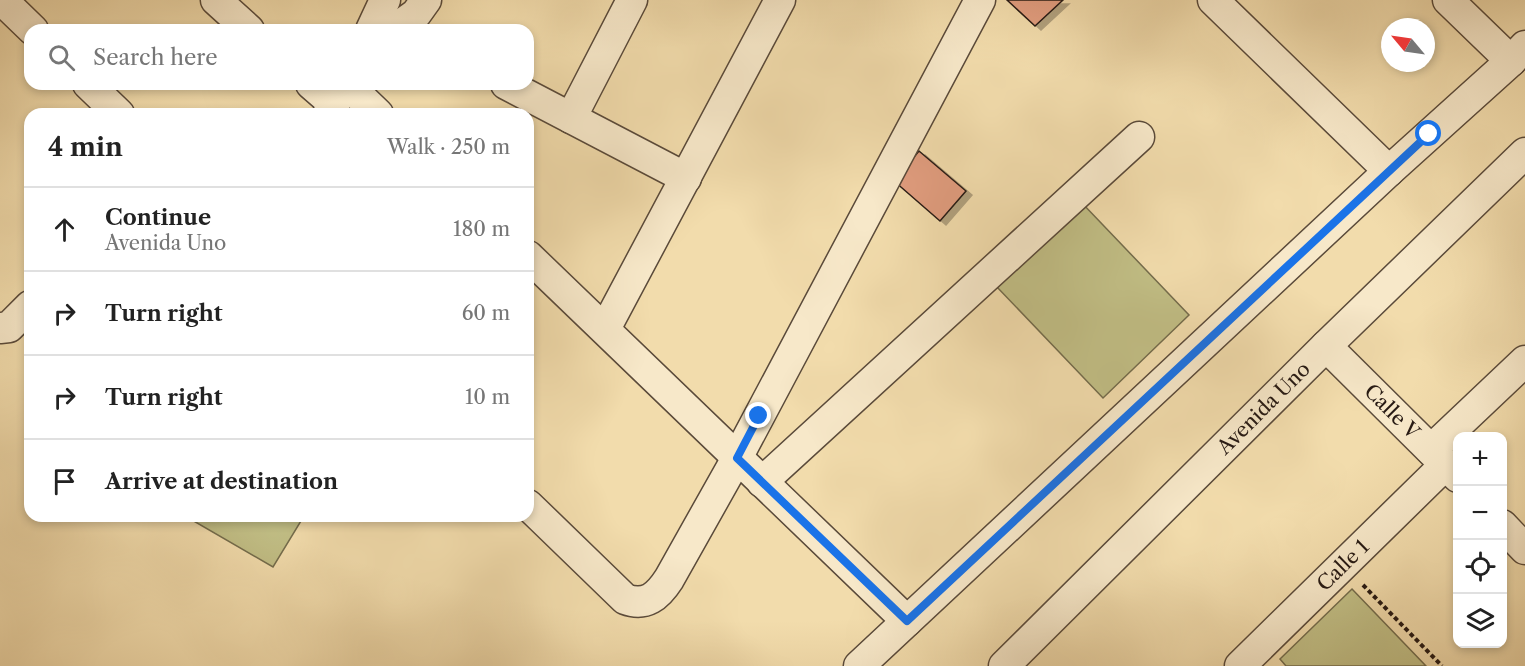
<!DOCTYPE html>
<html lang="en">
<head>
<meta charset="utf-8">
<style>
	:root { --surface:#fff; --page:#f6f6f6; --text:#222; --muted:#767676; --line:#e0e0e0 }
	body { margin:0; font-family:"Libre Caslon Text",serif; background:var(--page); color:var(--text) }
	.controls { position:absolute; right:18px; bottom:18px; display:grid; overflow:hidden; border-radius:12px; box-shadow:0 3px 9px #0003 }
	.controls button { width:54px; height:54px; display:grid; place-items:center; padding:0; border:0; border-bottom:2px solid var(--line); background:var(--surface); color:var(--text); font:30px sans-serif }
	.compass { position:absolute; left:1381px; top:18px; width:54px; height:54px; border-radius:50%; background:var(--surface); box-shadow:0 3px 9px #0003; rotate:299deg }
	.stop { position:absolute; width:18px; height:18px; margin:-14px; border:4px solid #1a73e8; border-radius:50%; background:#fff }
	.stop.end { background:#1a73e8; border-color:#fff; box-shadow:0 2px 6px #0008 }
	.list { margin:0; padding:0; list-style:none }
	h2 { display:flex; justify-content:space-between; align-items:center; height:78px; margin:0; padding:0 24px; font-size:26px }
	h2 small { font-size:20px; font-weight:400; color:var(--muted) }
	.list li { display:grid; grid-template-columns:39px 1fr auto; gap:18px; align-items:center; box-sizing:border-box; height:84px; padding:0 24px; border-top:2px solid var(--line) }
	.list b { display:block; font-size:22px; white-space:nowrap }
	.list p { margin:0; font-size:20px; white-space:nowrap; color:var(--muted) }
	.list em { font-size:20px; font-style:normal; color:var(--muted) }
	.icon { flex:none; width:33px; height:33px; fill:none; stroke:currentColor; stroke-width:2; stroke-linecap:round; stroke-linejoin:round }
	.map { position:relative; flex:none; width:1525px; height:666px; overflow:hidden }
	.search { position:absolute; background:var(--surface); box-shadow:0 3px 9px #0003; left:24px; top:24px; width:510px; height:66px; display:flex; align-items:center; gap:15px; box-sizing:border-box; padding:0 21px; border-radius:18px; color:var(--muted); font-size:22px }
	.panel { position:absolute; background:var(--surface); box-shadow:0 3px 9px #0003; left:24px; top:108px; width:510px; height:414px; border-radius:18px }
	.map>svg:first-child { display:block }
</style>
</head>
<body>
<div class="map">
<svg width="1525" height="666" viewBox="0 0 1525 666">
	<defs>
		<filter id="shadow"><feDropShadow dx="6" dy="4" stdDeviation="0" flood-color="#0004"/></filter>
	</defs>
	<rect width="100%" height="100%" fill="#f2dcac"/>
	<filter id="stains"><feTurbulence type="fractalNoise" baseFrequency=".00333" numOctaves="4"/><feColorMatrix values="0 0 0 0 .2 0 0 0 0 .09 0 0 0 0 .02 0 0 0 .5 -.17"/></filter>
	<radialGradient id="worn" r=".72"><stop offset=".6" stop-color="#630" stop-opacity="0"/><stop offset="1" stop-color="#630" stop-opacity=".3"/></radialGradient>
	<g fill="#c1be85" stroke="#746c4c" stroke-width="1.5">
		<path d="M1081,202L1189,315L1103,398L996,286Z"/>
		<path d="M185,516H304L273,567Z"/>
		<path d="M1352,589L1426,666H1286L1280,659Z"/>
	</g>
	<g fill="#e19d7f" stroke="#271a14" stroke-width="1.5" filter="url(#shadow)">
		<path d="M1007,0H1063L1035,26Z"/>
		<path d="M919,151L966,191L940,221L894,181Z"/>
	</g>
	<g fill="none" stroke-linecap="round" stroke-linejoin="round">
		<defs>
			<g id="street">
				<path d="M2,0L33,30"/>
				<path d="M216,0L249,30"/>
				<path d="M1213,0L1389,171"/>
				<path d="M1448,0L1511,61"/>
				<path d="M398,27L416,14L426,0"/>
				<path d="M371,30L385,0"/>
				<path d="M88,84L119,114"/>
				<path d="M311,84L334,104"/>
				<path d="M347,84L378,114"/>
				<path d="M506,84L686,178"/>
				<path d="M328,114L346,84"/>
				<path d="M571,118L632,0"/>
				<path d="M528,256L907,621"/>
				<path d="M0,328L9,327L30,306"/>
				<path d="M605,329L780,0"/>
				<path id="s1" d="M1326,346L1458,477"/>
				<path d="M1431,450L1525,361"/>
				<path d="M762,482L1139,137"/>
				<path d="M528,505L625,599C646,607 658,596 669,579L737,458L980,0"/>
				<path d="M1502,525L1525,549"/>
				<path d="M859,666L1389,171L1511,61L1525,46"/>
				<path id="s2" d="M1004,666L1326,346L1525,153"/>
				<path id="s3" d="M1240,666L1446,464"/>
			</g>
		</defs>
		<use href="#street" stroke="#5a4a3a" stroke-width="33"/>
		<path stroke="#271a14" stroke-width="4" stroke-dasharray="4.5 3" stroke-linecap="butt" d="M1363,585L1442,666"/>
		<use href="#street" stroke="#f7e8c9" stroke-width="30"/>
	</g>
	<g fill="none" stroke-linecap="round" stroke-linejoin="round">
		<path stroke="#1a73e8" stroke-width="8" d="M759,416L737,458L907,621L1429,134"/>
	</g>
	<g text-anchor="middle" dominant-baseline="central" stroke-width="4.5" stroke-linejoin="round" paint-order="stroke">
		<g font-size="20" fill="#271a14" stroke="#f7e8c9">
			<text stroke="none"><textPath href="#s2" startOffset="366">Avenida Uno</textPath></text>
			<text stroke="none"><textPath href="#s1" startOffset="93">Calle V</textPath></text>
			<text stroke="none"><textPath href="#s3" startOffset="144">Calle 1</textPath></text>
		</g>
	</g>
	<rect width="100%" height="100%" filter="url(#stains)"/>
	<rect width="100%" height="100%" fill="url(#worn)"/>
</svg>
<div class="controls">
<button>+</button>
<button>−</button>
<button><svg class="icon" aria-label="locate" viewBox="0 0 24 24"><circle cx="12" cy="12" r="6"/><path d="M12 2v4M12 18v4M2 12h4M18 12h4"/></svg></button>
<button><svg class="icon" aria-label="layers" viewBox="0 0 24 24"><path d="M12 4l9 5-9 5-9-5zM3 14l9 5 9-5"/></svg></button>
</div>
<svg class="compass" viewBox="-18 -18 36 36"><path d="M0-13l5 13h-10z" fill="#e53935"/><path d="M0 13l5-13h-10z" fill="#767676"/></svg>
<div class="stop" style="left:1429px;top:134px"></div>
<div class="stop end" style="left:759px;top:416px"></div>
<div class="search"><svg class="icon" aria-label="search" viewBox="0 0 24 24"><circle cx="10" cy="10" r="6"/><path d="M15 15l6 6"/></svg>Search here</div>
<section class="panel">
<h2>4 min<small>Walk · 250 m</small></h2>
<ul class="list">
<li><svg class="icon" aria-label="ahead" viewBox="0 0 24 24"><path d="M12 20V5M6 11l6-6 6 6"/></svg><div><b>Continue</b><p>Avenida Uno</p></div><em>180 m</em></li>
<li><svg class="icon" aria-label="right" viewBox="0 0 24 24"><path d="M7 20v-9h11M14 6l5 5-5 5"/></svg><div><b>Turn right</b></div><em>60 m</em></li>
<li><svg class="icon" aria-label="right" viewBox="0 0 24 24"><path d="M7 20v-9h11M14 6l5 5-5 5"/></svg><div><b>Turn right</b></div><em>10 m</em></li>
<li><svg class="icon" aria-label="arrive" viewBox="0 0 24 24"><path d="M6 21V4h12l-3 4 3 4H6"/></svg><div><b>Arrive at destination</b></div></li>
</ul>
</section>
</div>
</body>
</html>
